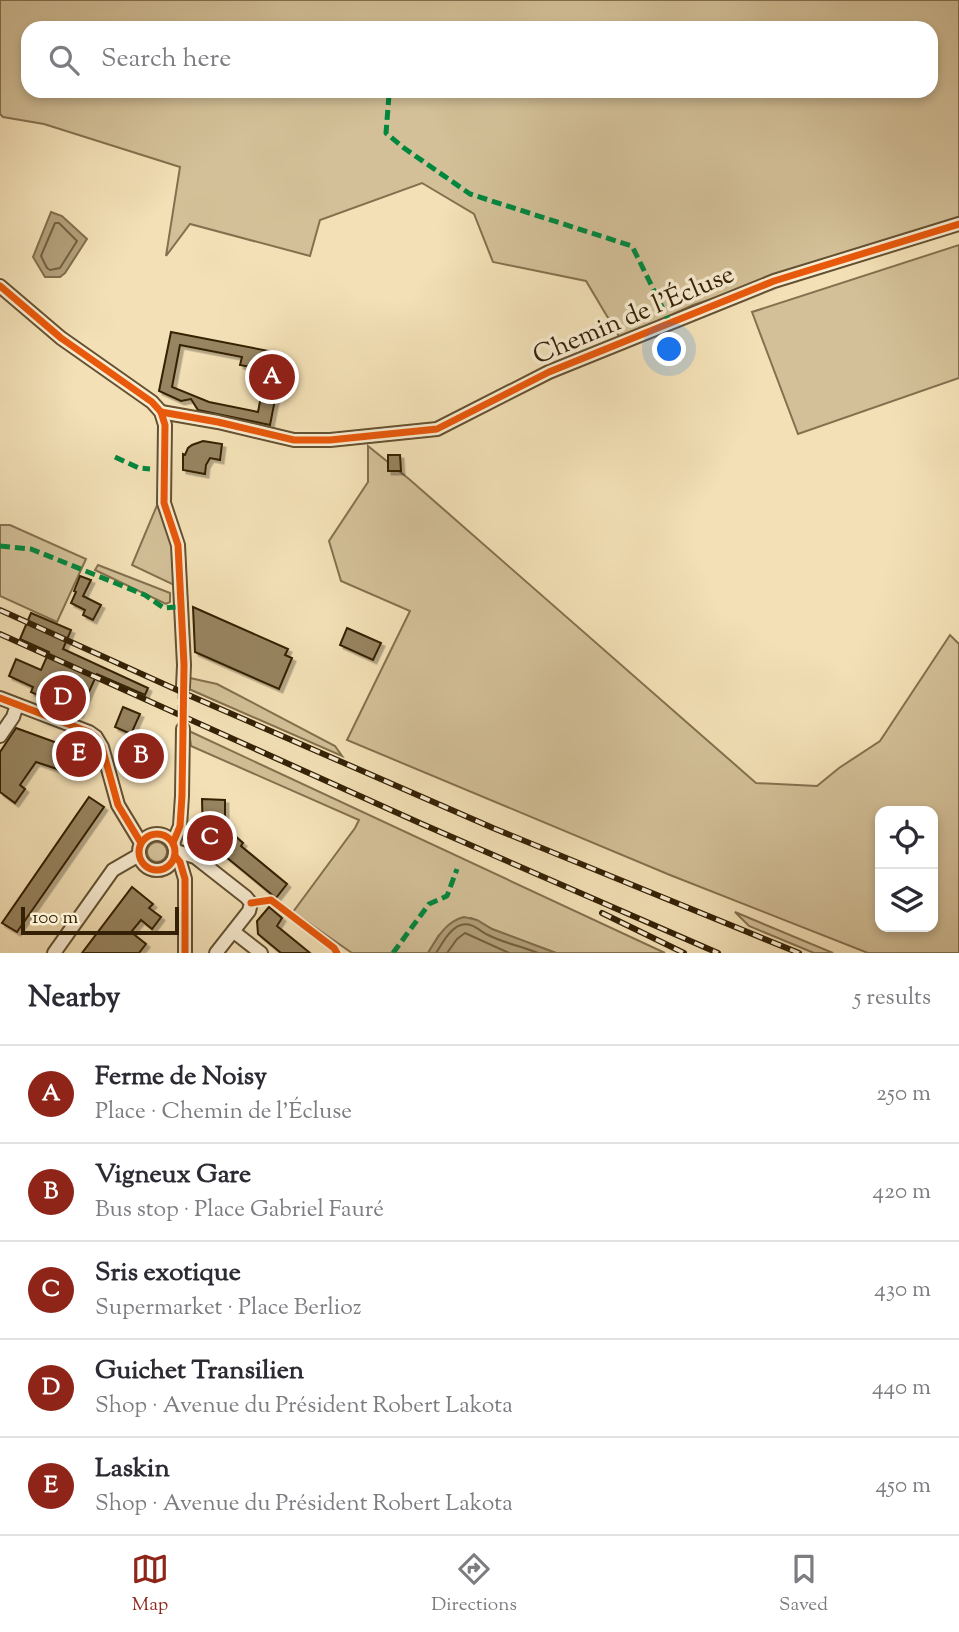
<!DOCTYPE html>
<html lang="en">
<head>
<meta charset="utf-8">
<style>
	:root { --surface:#fff; --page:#f2f2f3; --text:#2b2b33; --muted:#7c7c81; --line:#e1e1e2; --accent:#8f2418 }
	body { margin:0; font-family:"Sorts Mill Goudy",serif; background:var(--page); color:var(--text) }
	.controls { position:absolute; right:21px; bottom:21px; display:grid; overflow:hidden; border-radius:14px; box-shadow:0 4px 10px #0003 }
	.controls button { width:63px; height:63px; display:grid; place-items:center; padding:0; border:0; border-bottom:2px solid var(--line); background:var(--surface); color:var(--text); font:35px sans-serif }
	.scale { position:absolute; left:21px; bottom:18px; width:158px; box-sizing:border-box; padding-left:7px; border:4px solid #342105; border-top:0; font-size:19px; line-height:24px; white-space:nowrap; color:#342105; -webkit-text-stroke:5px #f7ebd0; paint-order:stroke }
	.you { position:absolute; left:670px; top:350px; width:24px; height:24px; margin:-18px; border:5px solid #fff; border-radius:50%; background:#1a73e8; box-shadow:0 0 0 10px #1a73e833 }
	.badge { display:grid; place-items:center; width:46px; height:46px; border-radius:50%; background:var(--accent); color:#fff; font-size:23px; font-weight:700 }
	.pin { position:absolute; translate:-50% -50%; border:4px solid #fff; box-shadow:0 2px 7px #0006 }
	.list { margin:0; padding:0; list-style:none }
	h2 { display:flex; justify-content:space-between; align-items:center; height:91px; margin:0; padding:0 28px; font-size:30px }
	h2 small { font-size:23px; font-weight:400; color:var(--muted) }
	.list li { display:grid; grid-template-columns:46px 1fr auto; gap:21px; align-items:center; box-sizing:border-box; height:98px; padding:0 28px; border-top:2px solid var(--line) }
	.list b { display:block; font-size:26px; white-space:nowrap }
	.list p { margin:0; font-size:23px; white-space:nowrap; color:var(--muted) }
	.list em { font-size:23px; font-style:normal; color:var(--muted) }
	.icon { flex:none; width:38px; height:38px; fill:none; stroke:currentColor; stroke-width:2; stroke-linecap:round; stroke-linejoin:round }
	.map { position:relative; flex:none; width:959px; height:953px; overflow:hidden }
	.search { position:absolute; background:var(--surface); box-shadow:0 4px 10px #0003; left:21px; right:21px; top:21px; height:77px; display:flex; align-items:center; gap:18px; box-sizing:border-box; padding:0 24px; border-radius:21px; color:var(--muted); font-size:26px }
	.sheet { height:581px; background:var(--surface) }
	nav { display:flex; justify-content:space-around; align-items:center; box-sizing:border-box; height:98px; border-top:2px solid var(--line); background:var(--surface); font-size:19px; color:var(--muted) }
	nav a { display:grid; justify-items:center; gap:4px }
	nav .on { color:var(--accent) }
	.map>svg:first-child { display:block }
</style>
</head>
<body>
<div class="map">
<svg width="959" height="953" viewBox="0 0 959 953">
	<defs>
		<filter id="shadow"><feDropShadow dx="3.5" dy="3.5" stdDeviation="0" flood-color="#0004"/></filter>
	</defs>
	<rect width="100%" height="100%" fill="#f3e0b6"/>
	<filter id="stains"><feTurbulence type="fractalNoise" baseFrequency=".00286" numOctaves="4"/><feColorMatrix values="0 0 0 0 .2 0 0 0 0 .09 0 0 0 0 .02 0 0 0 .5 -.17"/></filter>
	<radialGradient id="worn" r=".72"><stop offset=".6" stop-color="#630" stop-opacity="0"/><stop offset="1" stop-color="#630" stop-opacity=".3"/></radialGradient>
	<g fill="#d3c098" stroke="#84704e" stroke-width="2" fill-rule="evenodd">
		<path d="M0,0H959V219L693,305L620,338L586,281L493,262L474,214L422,183L320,220L310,256L190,224L166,256L180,167L44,124L3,117L0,114ZM28,28H931V91H28Z"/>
		<path d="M959,245V378L798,434L752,312Z"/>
		<path d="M368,446L409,479L756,783L817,786L839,768L880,741L950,635L959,644V953H868L670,875L347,740L410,611L341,581L329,541L368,482ZM880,811H933V927H880Z"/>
		<path d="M158,503L173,544L174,585L132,565Z"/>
		<path d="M0,525H10L86,559L57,622L0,596Z"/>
		<path d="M98,565L170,593V602L166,604L95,570Z"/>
		<path d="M190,678L217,684L335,746L342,756L189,689Z"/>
		<path d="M189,731L665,953H556L492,929L471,918L439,935L428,953H352L293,912L355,828L359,820L191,746Z"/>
		<circle cx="157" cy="852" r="10"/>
		<path d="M735,912L833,953H814L749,926Z"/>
	</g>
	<g fill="#b29f7a" stroke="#806d4b" stroke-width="2">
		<path d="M51,212L62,216L87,239L65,273L60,277H45L33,257Z"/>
		<path d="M464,917L477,920L492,929L556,953H428C437,938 446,921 464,917Z"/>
	</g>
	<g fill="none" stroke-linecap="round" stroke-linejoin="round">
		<g stroke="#736040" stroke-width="2">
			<path d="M55,223H59L77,241L60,268L50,270L47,268L41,256Z"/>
			<path d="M436,953C442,944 450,928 461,925C471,922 479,930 486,934C503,943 521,946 538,953"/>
			<path d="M447,953L457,939L465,933L509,953"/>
		</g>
	</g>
	<g fill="#978461" stroke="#342105" stroke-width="2" fill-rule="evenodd" filter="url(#shadow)">
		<path d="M171,332L284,354L270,425L198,410L191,399L181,401L159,391ZM180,345L242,357L240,365L266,370L258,412L209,402L172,387Z"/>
		<path d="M203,441L222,444L220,460L210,458L206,465L205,474L183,470V454L185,455L188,448L192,445Z"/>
		<path d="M388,455H400L401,471H388Z"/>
		<path d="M80,576L91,580L83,596L101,605L93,620L83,615L85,610L71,603L76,592L74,591Z"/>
		<path d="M193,607L288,649L285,655L292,658L279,689L195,652Z"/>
		<path d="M31,613L71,630L63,649L148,688L145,695L97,674L79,714L31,692L33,687L9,676L16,659L41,670L49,652L20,639Z"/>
		<path d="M347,628L381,643L373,660L340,645Z"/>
		<path d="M123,707L140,714L131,734L115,727Z"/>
		<path d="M16,728L85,753L70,775L66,772L36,762L20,785L25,789L15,803L0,792V752Z"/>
		<path d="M89,797L104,807L17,932L2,923Z"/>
		<path d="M202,799L225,800V827L243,843L241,846L287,884L276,898L203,838Z"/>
		<path d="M132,887L153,904L149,908L161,917L152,929L141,920L131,932L146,944L139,953H82Z"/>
		<path d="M269,907L282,918L277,926L310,953H281L258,934L257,921Z"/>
	</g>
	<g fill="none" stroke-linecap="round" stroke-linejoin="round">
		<path stroke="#cdba93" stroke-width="12" stroke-dasharray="12 6" stroke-linecap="butt" d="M183,687V729"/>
		<defs>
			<g id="minor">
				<path d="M0,286L61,338L152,402L161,412L165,425L164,503L178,545L184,665L183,687"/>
				<path d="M161,412L218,422L294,440H330L437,429L549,372L774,281L959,224"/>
				<path d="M0,698L89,732L96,737L102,747L118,805L141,843"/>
				<path d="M0,736L13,717L17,705"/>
				<circle cx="157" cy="852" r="18"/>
				<path d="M173,843L180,826L182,796L183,729"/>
				<path d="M176,851L195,857L246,897L251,903L249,911L216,953"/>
				<path d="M175,856L180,862L185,879V953"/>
				<path d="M234,932L261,953"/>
				<path d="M54,953L113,870L139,855"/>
			</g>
		</defs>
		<use href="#minor" stroke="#645131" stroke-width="16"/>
		<use href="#minor" stroke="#f7ebd0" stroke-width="12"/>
		<defs>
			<g id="rail">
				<path d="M0,610L186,694L493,828L799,953"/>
				<path d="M0,634L422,824L718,953"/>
				<path d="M602,913L684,953"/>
			</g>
		</defs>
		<use href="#rail" stroke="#342105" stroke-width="6"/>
		<use href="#rail" stroke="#f7ebd0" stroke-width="3.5" stroke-dasharray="10" stroke-linecap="butt"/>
		<g stroke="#00873e" stroke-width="5" stroke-dasharray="10 5" stroke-linecap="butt">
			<path d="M389,95L386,133L404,148L470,194L632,246L670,323"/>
			<path d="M115,457L139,468L150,469"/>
			<path d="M0,546L31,549L145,595L164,608L176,607"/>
			<path d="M393,953L429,904L447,896L457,869"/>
		</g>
		<defs>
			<g id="cycleway">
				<path d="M0,286L61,338L152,402L161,412L165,425L164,503L178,545L184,665L182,796L180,826L173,843"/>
				<path d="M161,412L218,422L294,440H330L437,429L549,372L774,281L959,224"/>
				<path d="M0,698L89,732L96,737L102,747L118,805L141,843"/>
				<circle cx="157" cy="852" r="18"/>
				<path d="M175,856L180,862L185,879V953"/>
				<path d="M251,903L271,900L334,948L337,953"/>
			</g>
		</defs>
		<use href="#cycleway" stroke="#f7ebd0" stroke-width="11"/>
		<use href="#cycleway" stroke="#e8590c" stroke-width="7"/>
	</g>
	<g text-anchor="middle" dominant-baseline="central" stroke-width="7" stroke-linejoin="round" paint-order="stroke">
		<g font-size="26" fill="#342105" stroke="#f7ebd0">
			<text transform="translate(634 316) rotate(-23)">Chemin de l'Écluse</text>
		</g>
	</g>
	<rect width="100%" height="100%" filter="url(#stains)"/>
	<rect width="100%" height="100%" fill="url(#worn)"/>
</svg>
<div class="controls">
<button><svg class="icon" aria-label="locate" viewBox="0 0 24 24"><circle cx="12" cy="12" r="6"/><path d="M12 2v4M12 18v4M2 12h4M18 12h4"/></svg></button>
<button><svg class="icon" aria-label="layers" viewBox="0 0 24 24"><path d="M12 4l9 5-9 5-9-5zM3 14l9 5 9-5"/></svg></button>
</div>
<div class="scale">100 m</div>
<div class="you"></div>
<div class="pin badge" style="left:272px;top:377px">A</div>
<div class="pin badge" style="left:141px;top:756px">B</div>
<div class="pin badge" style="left:210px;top:838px">C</div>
<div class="pin badge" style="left:63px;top:698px">D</div>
<div class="pin badge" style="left:79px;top:754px">E</div>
<div class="search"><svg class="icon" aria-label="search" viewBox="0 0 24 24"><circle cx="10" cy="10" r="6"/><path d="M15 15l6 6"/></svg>Search here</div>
</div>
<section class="sheet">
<h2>Nearby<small>5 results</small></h2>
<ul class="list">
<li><span class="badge">A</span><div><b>Ferme de Noisy</b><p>Place · Chemin de l'Écluse</p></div><em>250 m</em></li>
<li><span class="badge">B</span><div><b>Vigneux Gare</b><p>Bus stop · Place Gabriel Fauré</p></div><em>420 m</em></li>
<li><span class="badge">C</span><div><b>Sris exotique</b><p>Supermarket · Place Berlioz</p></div><em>430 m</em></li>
<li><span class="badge">D</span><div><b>Guichet Transilien</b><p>Shop · Avenue du Président Robert Lakota</p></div><em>440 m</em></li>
<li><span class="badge">E</span><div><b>Laskin</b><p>Shop · Avenue du Président Robert Lakota</p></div><em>450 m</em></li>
</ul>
</section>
<nav>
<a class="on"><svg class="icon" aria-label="map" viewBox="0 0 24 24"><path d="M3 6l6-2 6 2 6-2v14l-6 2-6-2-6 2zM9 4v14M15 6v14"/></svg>Map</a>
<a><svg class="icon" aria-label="directions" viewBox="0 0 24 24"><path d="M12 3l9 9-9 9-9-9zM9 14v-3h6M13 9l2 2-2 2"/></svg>Directions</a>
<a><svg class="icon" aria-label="saved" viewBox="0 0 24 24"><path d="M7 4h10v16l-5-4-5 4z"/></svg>Saved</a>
</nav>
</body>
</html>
